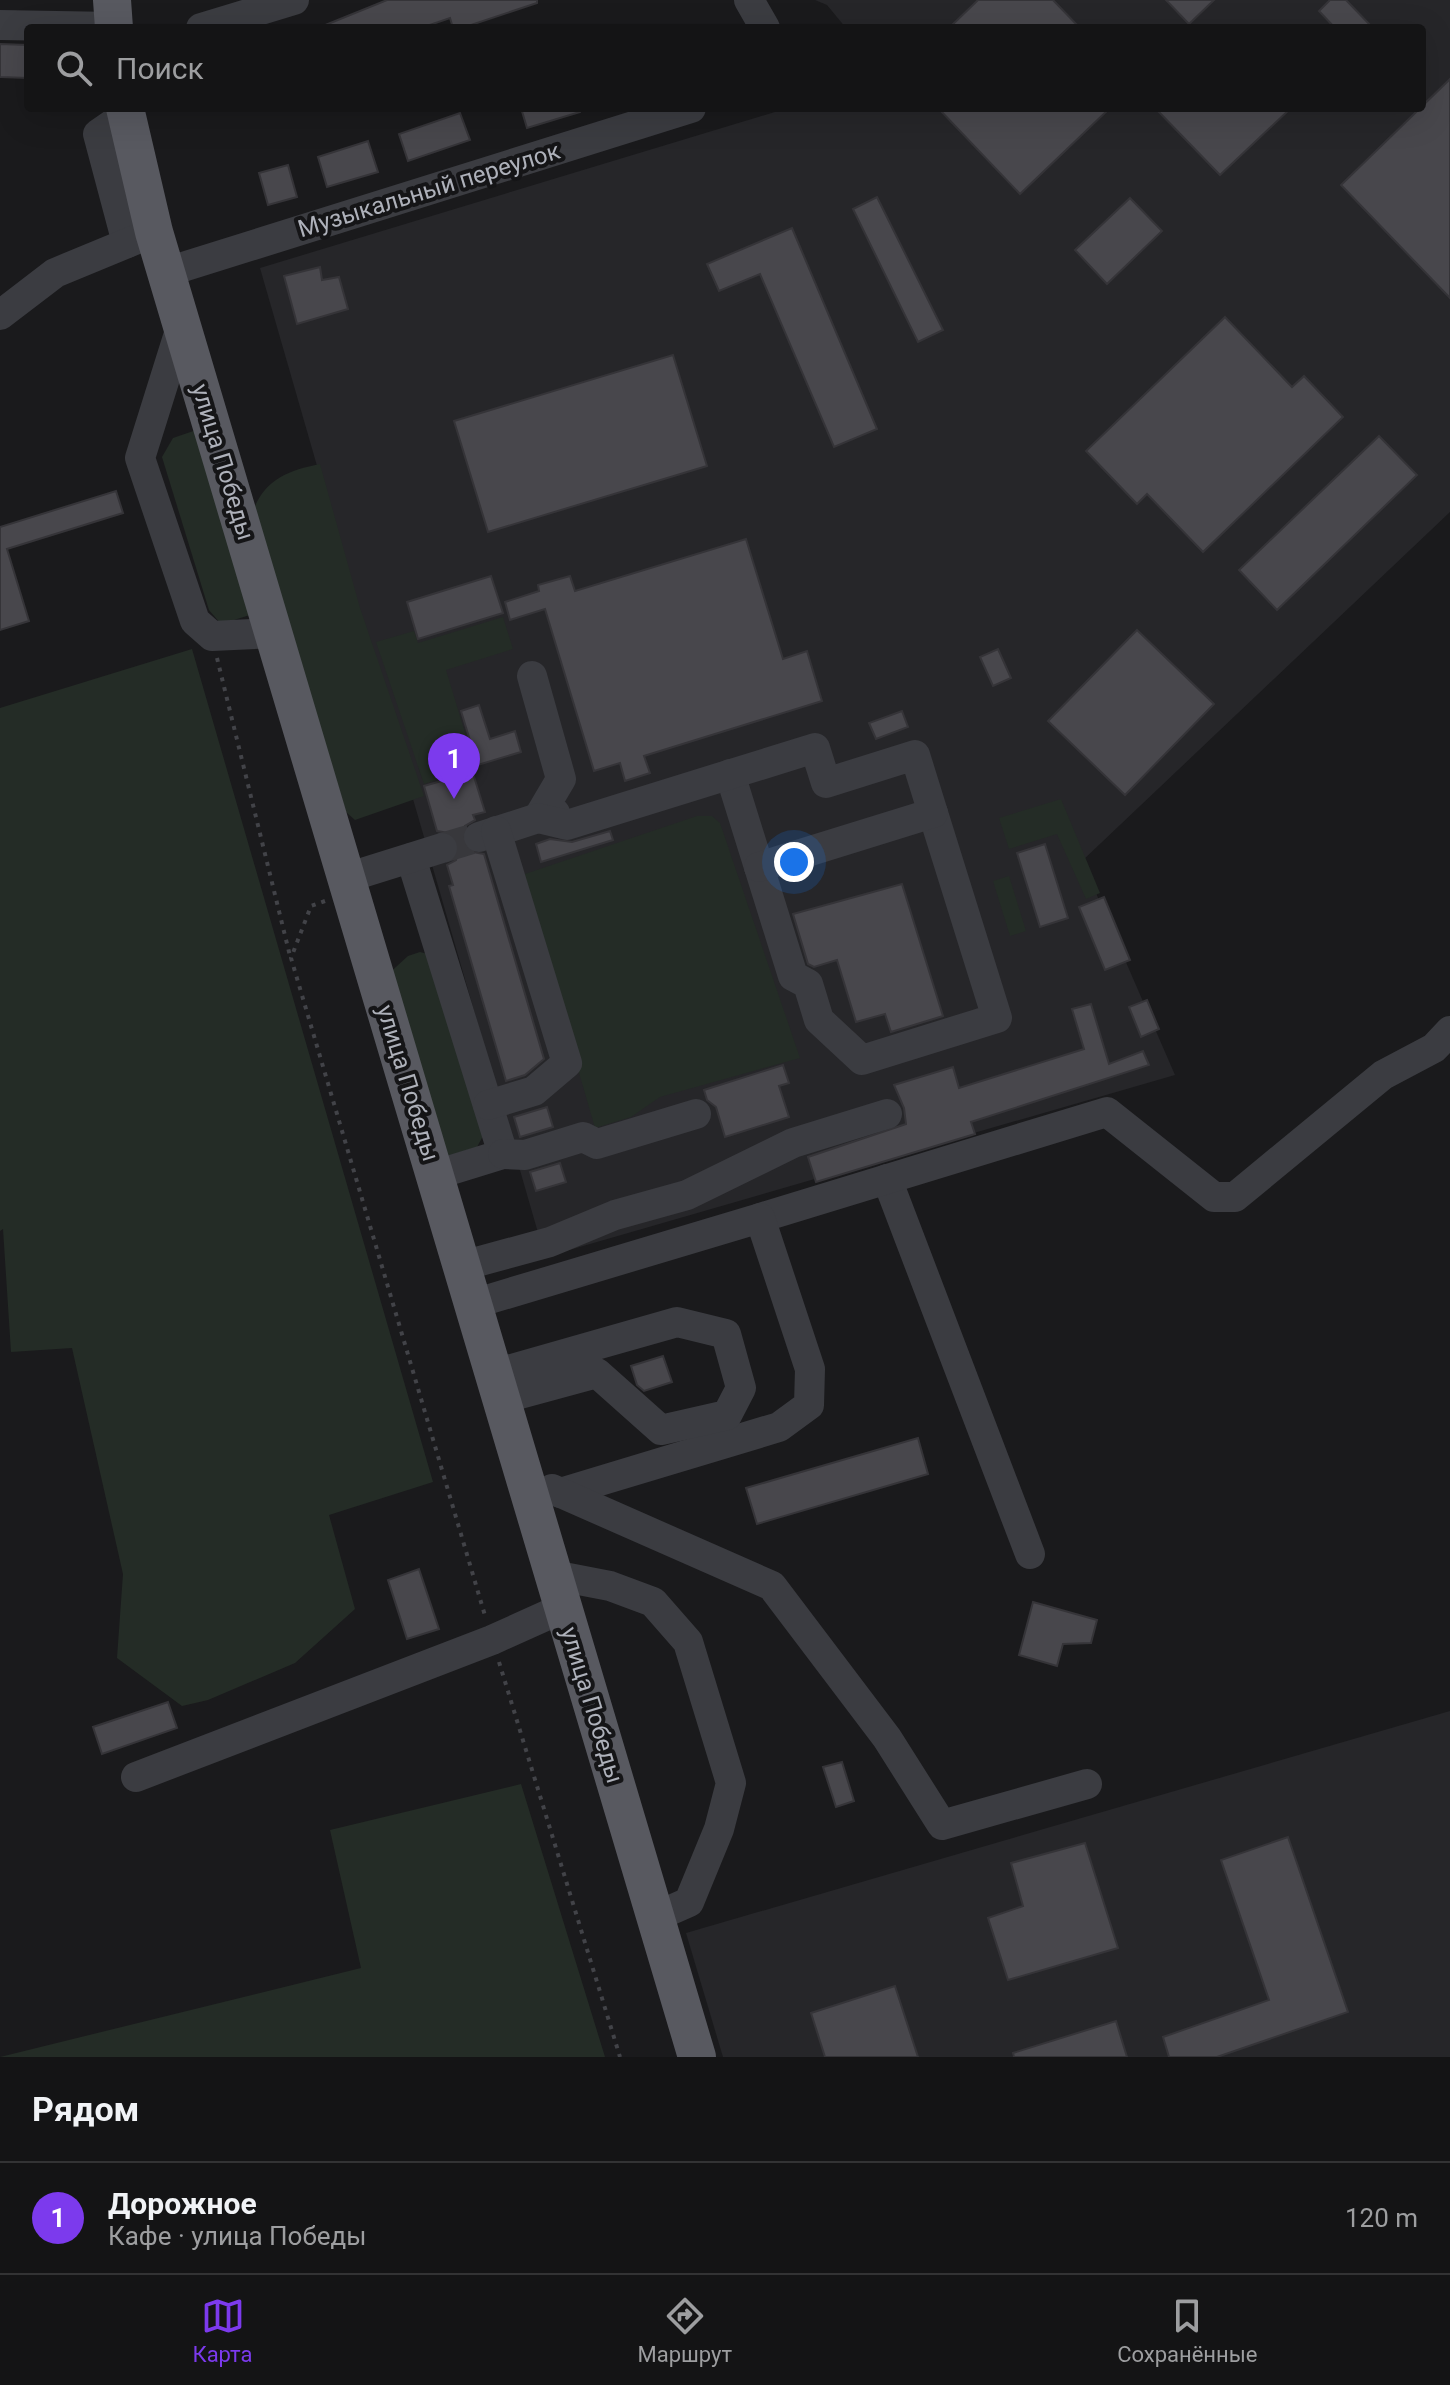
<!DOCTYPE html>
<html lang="ru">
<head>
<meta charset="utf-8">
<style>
	:root { --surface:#141415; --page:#1d1d1e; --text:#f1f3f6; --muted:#9d9ea0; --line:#333334; --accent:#7c3aed }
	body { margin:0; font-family:Roboto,sans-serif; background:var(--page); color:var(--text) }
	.you { position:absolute; left:794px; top:862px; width:28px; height:28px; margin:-20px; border:6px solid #fff; border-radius:50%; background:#1a73e8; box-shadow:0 0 0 12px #1a73e833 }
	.badge { display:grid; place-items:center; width:52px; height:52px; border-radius:50%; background:var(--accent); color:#fff; font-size:26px; font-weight:700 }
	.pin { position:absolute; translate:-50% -66px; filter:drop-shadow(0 2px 4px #0008) }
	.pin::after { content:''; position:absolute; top:42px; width:28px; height:24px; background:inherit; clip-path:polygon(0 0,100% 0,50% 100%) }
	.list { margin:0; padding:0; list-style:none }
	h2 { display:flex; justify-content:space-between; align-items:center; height:104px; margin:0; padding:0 32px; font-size:34px }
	h2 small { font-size:26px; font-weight:400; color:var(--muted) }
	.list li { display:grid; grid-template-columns:52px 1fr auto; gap:24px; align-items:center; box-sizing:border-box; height:112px; padding:0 32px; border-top:2px solid var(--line) }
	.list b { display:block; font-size:30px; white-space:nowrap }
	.list p { margin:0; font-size:26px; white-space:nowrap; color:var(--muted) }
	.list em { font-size:26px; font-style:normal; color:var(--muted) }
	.icon { flex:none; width:44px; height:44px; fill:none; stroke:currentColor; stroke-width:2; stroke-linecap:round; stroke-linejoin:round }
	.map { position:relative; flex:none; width:1450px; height:2057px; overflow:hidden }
	.search { position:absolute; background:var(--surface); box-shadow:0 8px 32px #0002; left:24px; right:24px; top:24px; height:88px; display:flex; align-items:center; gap:20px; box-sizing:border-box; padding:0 28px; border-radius:8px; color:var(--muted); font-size:30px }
	.sheet { height:216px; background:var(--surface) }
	nav { display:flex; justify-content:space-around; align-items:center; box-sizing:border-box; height:112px; border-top:2px solid var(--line); background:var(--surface); font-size:22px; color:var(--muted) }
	nav a { display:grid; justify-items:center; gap:4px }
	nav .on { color:var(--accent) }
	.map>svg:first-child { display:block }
</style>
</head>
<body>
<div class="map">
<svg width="1450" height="2057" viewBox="0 0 1450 2057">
	<rect width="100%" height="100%" fill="#1a1a1c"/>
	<g fill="#262629">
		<path d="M815,0H1450V512L1082,861L1175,1075L545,1257L260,268L788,108H1422V28H846L827,5Z"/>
		<path d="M1450,1711V2057H723L686,1933Z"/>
	</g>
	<g fill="#242c26">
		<path d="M211,425L250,615L221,624L209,610L162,457L173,438Z"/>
		<path d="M320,464L360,608L424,796L355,820L346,812L254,509C265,479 290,470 320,464Z"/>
		<path d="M503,617L513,649L446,670L469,746L438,755L445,777L424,784L376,642L414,631L418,643Z"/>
		<path d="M192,649L433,1482L329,1515L355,1609L295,1663L208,1700L182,1706L117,1658L123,1574L72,1348L11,1352L3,1229L0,1231V708Z"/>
		<path d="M1061,799L1100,893L1086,899L1057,834L1009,849L999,818Z"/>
		<path d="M697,816H712L720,823L800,1058L660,1097L631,1117L595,1128L522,875Z"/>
		<path d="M1009,876L1026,931L1010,936L993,881Z"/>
		<path d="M420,952L428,954L483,1136L477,1147L441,1158L385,977L408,956Z"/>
		<path d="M521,1784L605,2057H0L361,1968L330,1830Z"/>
	</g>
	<g fill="#48474c" stroke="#353438" stroke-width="2">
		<path d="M387,0H537V3L462,28H453L450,18L421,28H318Z"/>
		<path d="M978,0H1053L1080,28H949Z"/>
		<path d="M1166,0H1214L1189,24Z"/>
		<path d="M1330,0H1346L1373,28H1335L1319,11Z"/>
		<path d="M0,44L28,45V78L0,77Z"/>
		<path d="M1450,79V298L1341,185Z"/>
		<path d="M521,108H580V112L527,128Z"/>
		<path d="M938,108H1110L1020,194Z"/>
		<path d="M1155,108H1291L1220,175Z"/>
		<path d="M460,113L470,140L408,161L399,134Z"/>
		<path d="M368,141L378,172L327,187L318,157Z"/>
		<path d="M288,165L297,197L268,205L259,173Z"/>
		<path d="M877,197L943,330L918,342L853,209Z"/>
		<path d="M1130,198L1162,231L1107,284L1075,250Z"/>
		<path d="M792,228L877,429L834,447L760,274L719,291L707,264Z"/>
		<path d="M320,267L322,280L339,277L348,309L297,324L284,276Z"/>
		<path d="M1225,317L1292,387L1304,376L1343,417L1203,552L1147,494L1137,504L1086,451Z"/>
		<path d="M673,355L707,466L488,532L454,421Z"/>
		<path d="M1379,436L1417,475L1277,610L1239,570Z"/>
		<path d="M116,491L123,513L7,549L29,621L0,630V527Z"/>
		<path d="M746,539L783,659L807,651L822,701L644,756L650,773L625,781L620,763L594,771L545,609L510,620L505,602L539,591L538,585L570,576L575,591Z"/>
		<path d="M491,576L503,613L418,639L407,602Z"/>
		<path d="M1137,630L1214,704L1125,795L1048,721Z"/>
		<path d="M998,649L1011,678L993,686L980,657Z"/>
		<path d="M479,705L490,739L515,731L521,752L471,767L485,812L473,815L475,820L465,826L462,842L468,851L484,854L544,1059L525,1075L506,1081L449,886L453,885L447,865L456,860L459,843L454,834L437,831L424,786L448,779L441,756L472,747L461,711Z"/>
		<path d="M902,711L908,727L876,739L869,723Z"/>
		<path d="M610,831L613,840L541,862L536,844L550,839L572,842Z"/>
		<path d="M1045,844L1068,918L1040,927L1017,853Z"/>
		<path d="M902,884L943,1016L891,1032L885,1014L856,1022L837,960L814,967L808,964L793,914Z"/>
		<path d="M1104,897L1130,960L1105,970L1079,907Z"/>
		<path d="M1147,1000L1159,1029L1141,1037L1129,1007Z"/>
		<path d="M1091,1004L1109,1064L1143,1051L1149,1065L971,1122L975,1134L816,1182L808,1157L906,1124L904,1108L894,1085L953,1067L959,1088L1084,1049L1072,1009Z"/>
		<path d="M783,1065L789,1083L779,1086L789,1117L725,1137L716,1107L707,1100L704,1090Z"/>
		<path d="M547,1107L553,1127L520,1137L514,1117Z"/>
		<path d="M560,1163L566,1182L536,1191L530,1172Z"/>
		<path d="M663,1356L672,1382L644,1391L637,1385L631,1366Z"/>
		<path d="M918,1438L928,1474L757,1524L746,1488Z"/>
		<path d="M419,1569L439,1629L407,1639L388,1580Z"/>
		<path d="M1033,1602L1097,1620L1091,1643L1063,1644L1057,1666L1019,1655Z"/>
		<path d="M168,1702L177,1728L102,1754L93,1727Z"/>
		<path d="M842,1762L854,1801L836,1807L823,1767Z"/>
		<path d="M1288,1837L1348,2012L1217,2057H1169L1163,2037L1269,2000L1221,1860Z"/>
		<path d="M1085,1843L1118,1948L1008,1980L988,1918L1023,1906L1011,1863Z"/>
		<path d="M895,1986L918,2057H825L811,2013Z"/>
		<path d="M1116,2021L1127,2057H1014L1013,2053Z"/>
	</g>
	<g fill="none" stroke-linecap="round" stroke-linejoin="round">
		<path stroke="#38383c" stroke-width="30" stroke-dasharray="30 15" stroke-linecap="butt" d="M442,848L479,837"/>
		<g stroke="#424348" stroke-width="4" stroke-dasharray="4 6" stroke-linecap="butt">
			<path d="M217,658L290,956"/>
			<path d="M325,901L311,906L291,958L486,1619"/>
			<path d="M499,1662L620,2057"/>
		</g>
		<g stroke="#3b3c41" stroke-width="30">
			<path d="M749,0L765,28"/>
			<path d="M0,25L114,27"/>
			<path d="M201,28L294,0"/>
			<path d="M127,114L98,134L127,243"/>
			<path d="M167,272L691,108"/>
			<path d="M0,315L55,273L154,232"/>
			<path d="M182,324L140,458L195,621L212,636L274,633"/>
			<path d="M532,676L561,779L538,818L555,813"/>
			<path d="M730,774L793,976L808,984L819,1020L862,1060L997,1018L933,813"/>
			<path d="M479,837L538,818L567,825L815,748L826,783L915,755L933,813L759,867"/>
			<path d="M411,858L503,1154L435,1175"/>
			<path d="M346,878L442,848"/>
			<path d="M488,1105L534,1091L567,1063L496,831"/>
			<path d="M503,1154L525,1155L583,1137L597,1144L696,1114"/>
			<path d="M887,1179L1030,1554"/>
			<path d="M760,1218L1107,1112L1214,1197H1235L1383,1075L1434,1048L1450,1031"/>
			<path d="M462,1266L550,1242L615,1215L687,1195L793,1143L887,1114"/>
			<path d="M473,1304L760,1218L810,1369L809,1405L779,1427L560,1493"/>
			<path d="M494,1374L677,1322L726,1334L741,1388L727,1415L661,1430L597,1373L501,1399"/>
			<path d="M552,1489L772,1586L887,1738L942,1825L1087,1784"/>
			<path d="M553,1575L610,1586L653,1602L688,1642L731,1783L719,1829L689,1902L655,1917"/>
			<path d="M136,1777L492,1640L563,1608"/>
		</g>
		<g stroke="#585960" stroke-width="38">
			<path d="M112,0L114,28"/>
			<path d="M125,108L154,232L697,2057"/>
		</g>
	</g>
	<g text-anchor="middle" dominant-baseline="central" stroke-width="8" stroke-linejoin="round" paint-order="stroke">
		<g font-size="24" fill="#aeb1ba" stroke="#151517">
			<text transform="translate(429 190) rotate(-17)">Музыкальный переулок</text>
			<text transform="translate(223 462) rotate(73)">улица Победы</text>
			<text transform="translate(408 1083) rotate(73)">улица Победы</text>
			<text transform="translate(592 1705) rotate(73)">улица Победы</text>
		</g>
	</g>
</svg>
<div class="you"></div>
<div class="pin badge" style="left:454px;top:799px">1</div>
<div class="search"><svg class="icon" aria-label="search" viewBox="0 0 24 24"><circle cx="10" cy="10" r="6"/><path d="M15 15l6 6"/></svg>Поиск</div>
</div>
<section class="sheet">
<h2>Рядом<small></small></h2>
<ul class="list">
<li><span class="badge">1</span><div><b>Дорожное</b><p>Кафе · улица Победы</p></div><em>120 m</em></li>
</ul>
</section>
<nav>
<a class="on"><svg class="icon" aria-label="map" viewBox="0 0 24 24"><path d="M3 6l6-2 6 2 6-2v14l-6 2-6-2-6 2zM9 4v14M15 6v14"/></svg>Карта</a>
<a><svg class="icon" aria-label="directions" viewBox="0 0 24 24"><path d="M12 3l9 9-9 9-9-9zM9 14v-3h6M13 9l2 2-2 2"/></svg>Маршрут</a>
<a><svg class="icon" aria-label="saved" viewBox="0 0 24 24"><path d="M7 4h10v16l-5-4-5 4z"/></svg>Сохранённые</a>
</nav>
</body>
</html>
